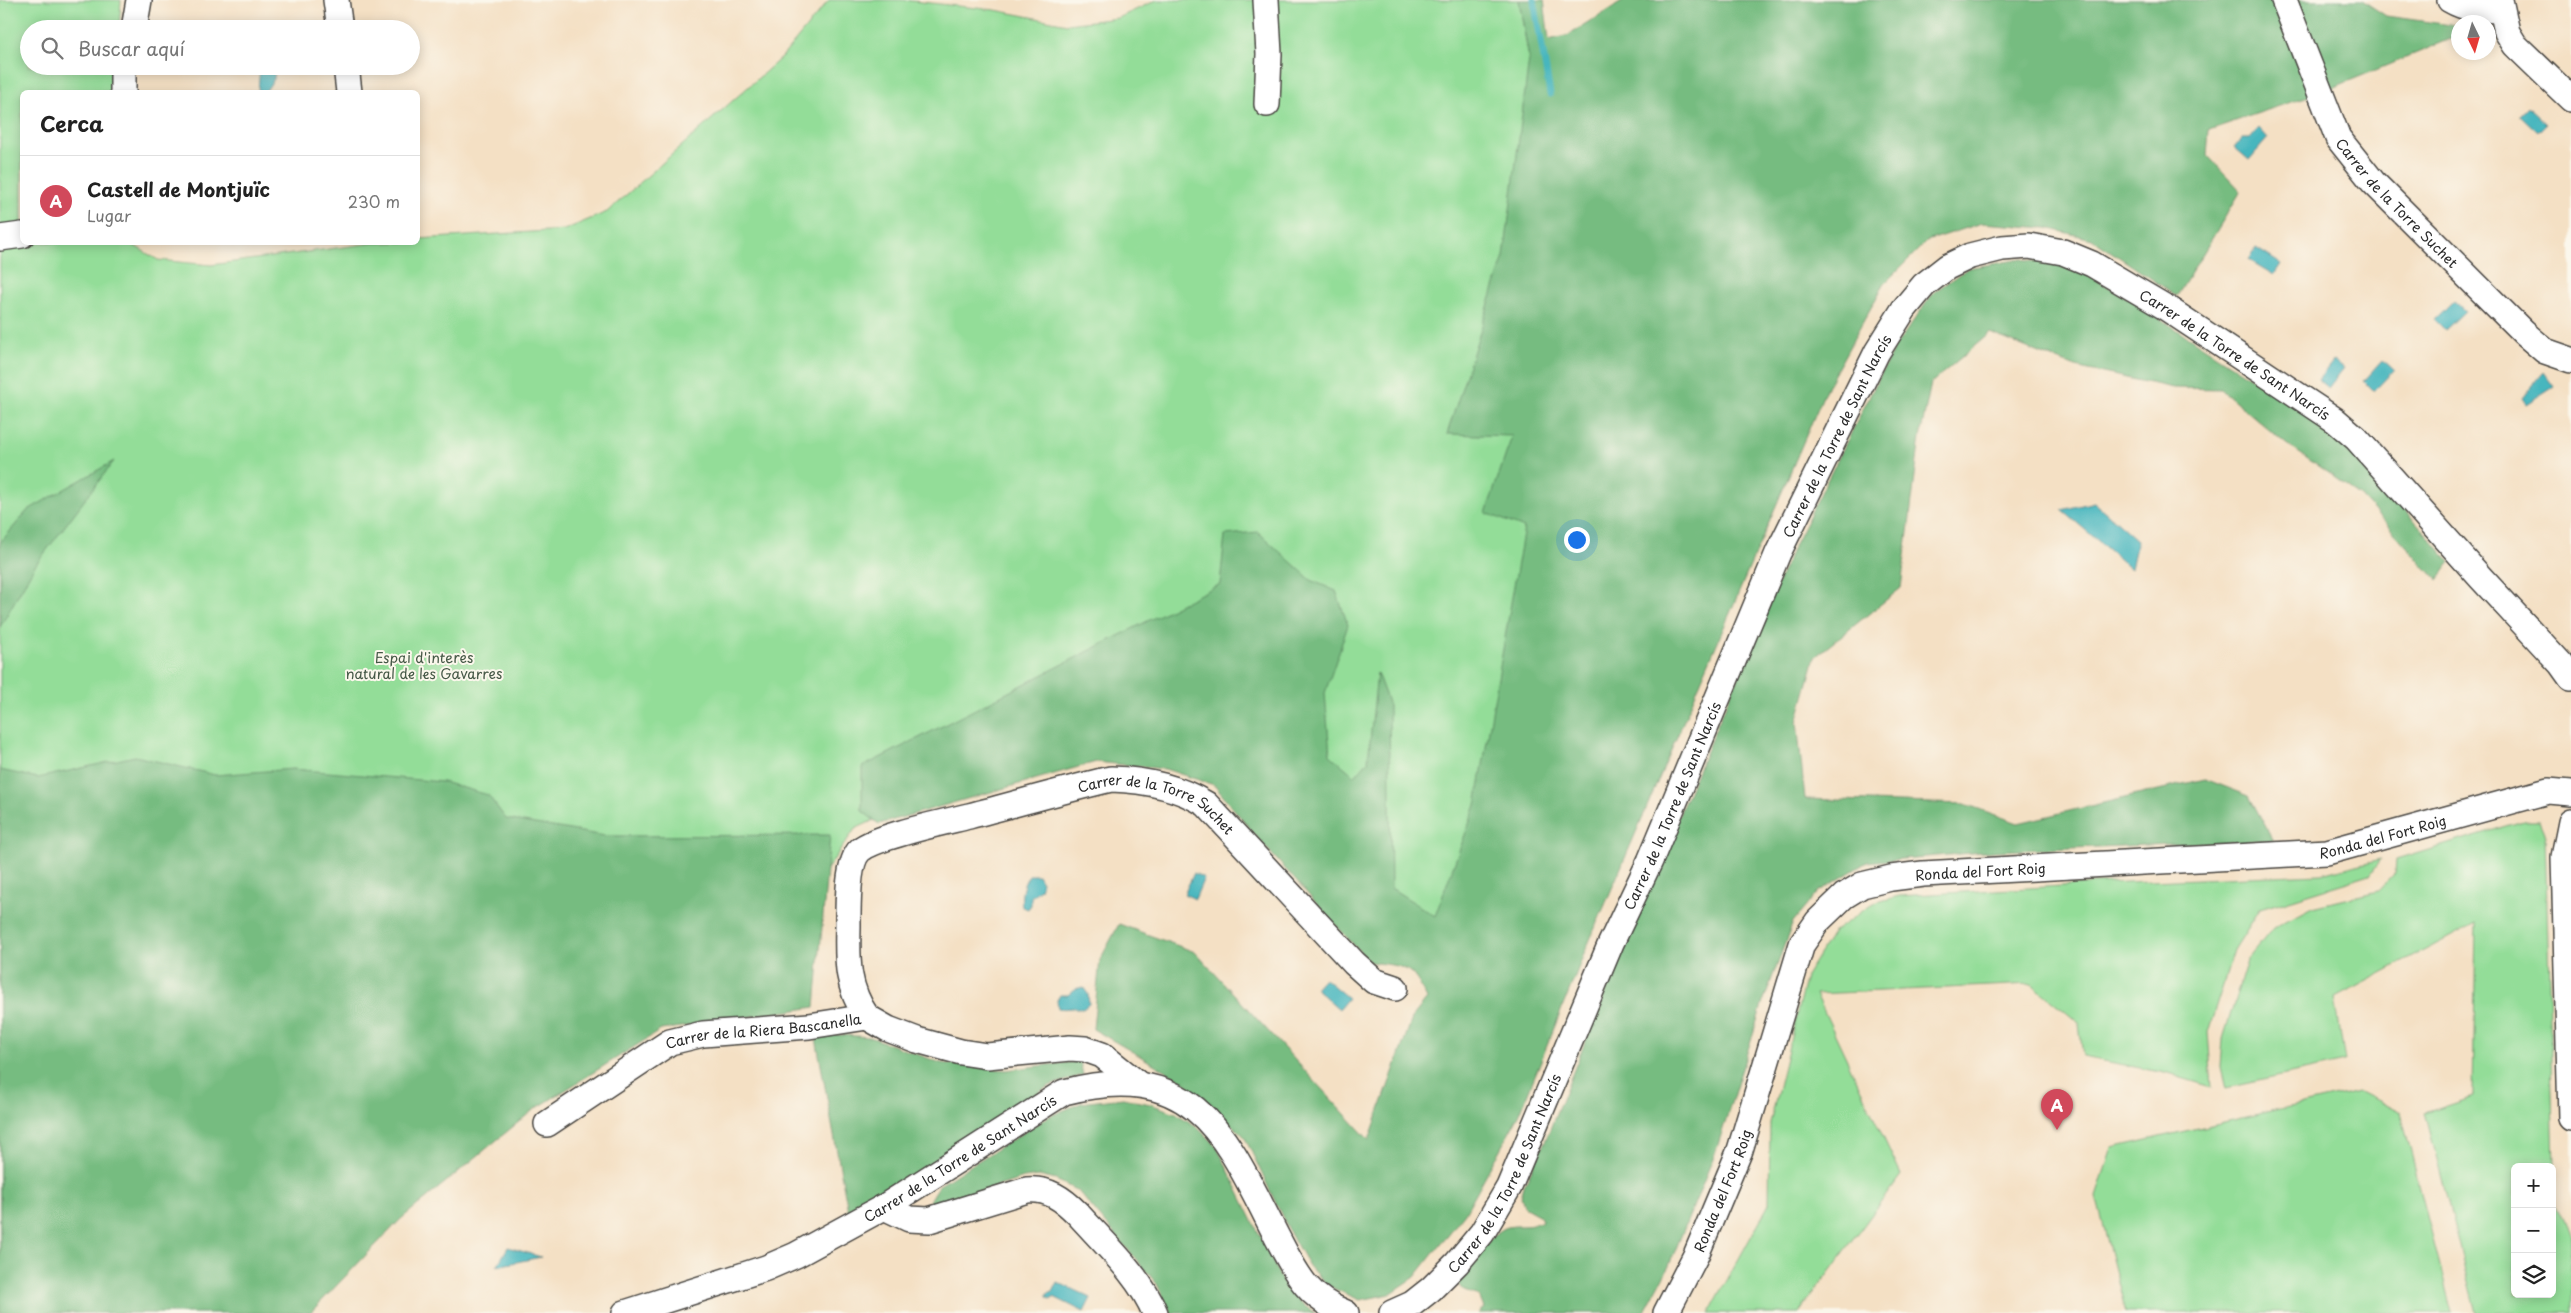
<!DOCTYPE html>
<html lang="es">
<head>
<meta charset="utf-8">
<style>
	:root { --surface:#fff; --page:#f2f2f2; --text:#222; --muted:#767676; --line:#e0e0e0; --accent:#d1495b }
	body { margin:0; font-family:"Playpen Sans",sans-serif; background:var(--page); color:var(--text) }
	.controls { position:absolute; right:15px; bottom:15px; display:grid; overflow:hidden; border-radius:8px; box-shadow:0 2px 12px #0003 }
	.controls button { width:45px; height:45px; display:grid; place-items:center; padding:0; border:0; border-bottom:1px solid var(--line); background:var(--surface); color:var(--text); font:25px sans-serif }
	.compass { position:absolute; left:2451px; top:15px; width:45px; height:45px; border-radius:50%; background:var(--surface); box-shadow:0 2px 12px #0003; rotate:175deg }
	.you { position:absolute; left:1576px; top:539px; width:18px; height:18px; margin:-12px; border:4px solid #fff; border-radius:50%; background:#1a73e8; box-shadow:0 0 0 8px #1a73e833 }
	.badge { display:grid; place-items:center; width:32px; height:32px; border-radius:50%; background:var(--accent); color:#fff; font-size:16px; font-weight:700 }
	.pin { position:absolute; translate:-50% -41px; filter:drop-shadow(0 1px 2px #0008) }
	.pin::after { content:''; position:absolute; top:26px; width:18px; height:15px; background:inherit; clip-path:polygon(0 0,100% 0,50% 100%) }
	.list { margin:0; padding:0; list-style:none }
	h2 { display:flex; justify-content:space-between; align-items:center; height:65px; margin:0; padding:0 20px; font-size:21px }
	h2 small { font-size:16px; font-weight:400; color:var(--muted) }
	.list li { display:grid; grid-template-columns:32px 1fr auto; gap:15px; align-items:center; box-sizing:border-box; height:90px; padding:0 20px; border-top:1px solid var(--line) }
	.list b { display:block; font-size:19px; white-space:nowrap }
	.list p { margin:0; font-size:16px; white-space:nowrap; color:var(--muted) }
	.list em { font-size:16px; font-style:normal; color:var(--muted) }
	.icon { flex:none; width:28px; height:28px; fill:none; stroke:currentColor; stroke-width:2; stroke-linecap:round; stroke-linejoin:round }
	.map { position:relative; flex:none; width:2571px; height:1313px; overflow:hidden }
	.search { position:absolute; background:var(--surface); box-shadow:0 2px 12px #0003; left:20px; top:20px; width:400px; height:55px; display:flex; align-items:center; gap:12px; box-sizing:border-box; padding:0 18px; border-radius:28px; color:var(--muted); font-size:19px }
	.panel { position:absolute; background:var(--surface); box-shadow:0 2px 12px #0003; left:20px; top:90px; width:400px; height:155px; border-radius:8px }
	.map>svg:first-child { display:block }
</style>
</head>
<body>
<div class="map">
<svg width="2571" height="1313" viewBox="0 0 2571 1313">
	<rect width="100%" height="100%" fill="#fbf7ec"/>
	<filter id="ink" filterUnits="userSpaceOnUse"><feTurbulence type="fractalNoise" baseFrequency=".02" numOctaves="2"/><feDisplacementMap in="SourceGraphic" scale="10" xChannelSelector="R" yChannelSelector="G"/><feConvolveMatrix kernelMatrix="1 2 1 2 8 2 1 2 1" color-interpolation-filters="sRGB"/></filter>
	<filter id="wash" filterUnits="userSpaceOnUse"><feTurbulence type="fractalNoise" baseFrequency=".0096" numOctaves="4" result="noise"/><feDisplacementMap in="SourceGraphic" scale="20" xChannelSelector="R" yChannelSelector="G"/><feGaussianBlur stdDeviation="1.12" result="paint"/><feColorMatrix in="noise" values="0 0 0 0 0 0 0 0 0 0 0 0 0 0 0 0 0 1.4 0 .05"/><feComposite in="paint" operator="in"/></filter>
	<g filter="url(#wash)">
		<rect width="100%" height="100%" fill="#f4e0c4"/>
		<g fill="#93dd98" stroke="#5f8462" fill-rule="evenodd">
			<path d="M0,0H121L119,29H29V66H116L114,92H22V242L130,243L158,260L211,265L373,243L418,242V239L564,230L607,212L782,57L829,0H903L995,10L1067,24L1118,18L1157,0H1519L1529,59L1587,173L1456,947L1222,785L1179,762L1106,759L887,814L855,829L823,875L689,1009L0,1313Z"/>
			<path d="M2523,821H2539L2545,835L2555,1204L2571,1236V1313H2476L2425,1112L2473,1096L2476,923L2335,998L2345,1062L2226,1088L2221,1067L2223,1039L2247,960L2273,928L2312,907L2378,891L2395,873L2396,860ZM2515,1167H2552V1294H2515Z"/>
			<path d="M2381,859L2370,875L2260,909L2234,950L2208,1032L2212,1087L2161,1072L2083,1057L2079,1023L2032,984L1816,994L1901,1175L1799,1313H1709L1769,1204L1770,1123L1806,976L1833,932L1874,903L1899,896L2126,882L2321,874Z"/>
			<path d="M2358,1091L2401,1113L2452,1313H2126L2096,1196L2112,1148Z"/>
		</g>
		<g fill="#76bc80" stroke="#507456">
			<path d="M1519,0H1544L1549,40L1569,35L1625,0H2362L2386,16L2458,26V36L2332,88L2209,130L2207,155L2241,191L2177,296L2092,239L2047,228L1982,223L1927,241L1884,284L1826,389L1586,949L1519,1115L1465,1213L1415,1277L1390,1294L1360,1300L1326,1285L1309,1266L1291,1235L1244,1136L1183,1081L1093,1029L1100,960L1119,924L1195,952L1369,1140L1413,1016L1427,999C1411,964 1406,967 1369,962L1260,841L1214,785L1165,769L1096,762L879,824L862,811V767L1220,584L1225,535L1258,532L1311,580L1336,591L1348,625L1325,693L1330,755L1355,776L1368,761L1377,673L1389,705L1391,888L1435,916L1476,805L1524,528L1486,513L1512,436L1447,434L1504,257L1529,59Z"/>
			<path d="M2022,259L2078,269L2133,301L2320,423L2357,455L2451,562L2437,580L2361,496L2285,443L2221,389L2173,388L2075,367L1990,333L1931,383L1920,437L1901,588L1815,657L1797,722L1805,799L1965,804L2018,823L2205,779L2249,796L2273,840L1995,851L1867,862L1818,892L1793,922L1763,1002L1716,1151L1668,1268L1644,1313H1478L1484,1308L1479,1296L1464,1291L1458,1282C1469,1267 1491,1231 1508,1227C1522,1224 1529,1229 1542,1221L1540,1216L1524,1207L1521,1197L1524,1186L1546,1139L1640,906L1791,552L1894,348L1934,292L1968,268Z"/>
			<path d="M114,461L34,567L0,627V543L28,510Z"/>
			<path d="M135,756L215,775L293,769L443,782L488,795L506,819L605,836L830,835L815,1007L661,1030L532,1111L401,1219L310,1313H0V770L38,778Z"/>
			<path d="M815,1033L870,1037L941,1063L1006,1070L1080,1061L1083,1075L1049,1086L1014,1108L964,1146L869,1204L848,1211Z"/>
			<path d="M1123,1098L1150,1104L1176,1113L1197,1127L1217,1147L1285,1287L1306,1307L1315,1313H1171L1157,1284L1078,1191L1056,1180L1039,1176L1024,1178L935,1206L931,1205L930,1199L938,1186L1050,1116L1081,1103Z"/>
		</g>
		<g fill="#46b6be" stroke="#387074">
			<path d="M260,66H275L274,79L265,92L258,91Z"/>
			<path d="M2528,107L2546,124L2538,132L2520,115Z"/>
			<path d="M2259,128L2268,138L2249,160L2234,147L2242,138H2250Z"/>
			<path d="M2256,248L2281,264L2274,275L2249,260Z"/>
			<path d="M2454,301L2465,311L2445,330L2435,320Z"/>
			<path d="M2334,360L2344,368L2328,388L2318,380Z"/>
			<path d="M2383,360L2394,370L2374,391L2364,381Z"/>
			<path d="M2544,372L2554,386L2526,404L2522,398Z"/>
			<path d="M2094,502L2137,540L2131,569L2062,510Z"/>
			<path d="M1194,873L1204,878L1195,899L1184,894Z"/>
			<path d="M1029,875H1038L1042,882L1040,889L1031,897V905L1028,909L1022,907C1021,894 1022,886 1029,875Z"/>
			<path d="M1324,978L1348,998L1339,1009L1315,988Z"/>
			<path d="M1083,987L1088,994L1089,1004L1083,1009C1074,1006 1068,1010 1058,1008L1057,1000L1060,995H1068L1075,989Z"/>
			<path d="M508,1247L541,1257L497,1266Z"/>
			<path d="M1057,1282L1091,1298L1084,1312L1054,1297L1050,1299L1047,1297V1294L1052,1292Z"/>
		</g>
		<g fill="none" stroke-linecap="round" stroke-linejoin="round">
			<path stroke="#46b6be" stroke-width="7" d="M1534,0L1550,94"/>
		</g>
	</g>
	<g filter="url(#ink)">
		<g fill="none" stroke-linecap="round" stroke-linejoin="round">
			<defs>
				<g id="minor">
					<path d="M336,0L340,29"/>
					<path d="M1266,0L1269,54L1267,104"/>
					<path id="s1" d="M2284,0L2338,138L2373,182L2524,333L2545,351L2571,360"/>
					<path d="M2450,0C2467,10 2482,10 2501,10"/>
					<path d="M2500,0L2507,32L2515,45L2571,99"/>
					<path d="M134,29L139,0"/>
					<path d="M123,66V92"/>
					<path d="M346,66L349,92"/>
					<path d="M0,238L22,235"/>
					<path d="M2571,822L2564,857L2571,1118"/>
					<path id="s2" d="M867,1017C847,988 847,962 848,927C848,909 847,862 860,850C877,836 945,822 969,816C1016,804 1063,790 1111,779C1145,780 1177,786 1206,804L1354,963L1374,981L1395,988"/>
					<path id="s3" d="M547,1124L670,1042L703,1034L809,1026L867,1017L888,1029L917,1040L961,1052L987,1056L1070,1048L1085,1049L1102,1055L1137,1083"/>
					<path d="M884,1207L909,1219L929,1220L1027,1190C1048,1188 1063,1199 1077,1213C1103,1242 1141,1277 1155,1313"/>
					<path id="s4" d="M625,1313L766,1268L796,1255L884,1207L1064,1092C1197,1058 1226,1137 1277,1237C1296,1273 1306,1297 1346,1313"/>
					<path id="s5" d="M1392,1313L1412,1304L1431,1289L1457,1263L1482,1233L1509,1187L1611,943L1650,861L1778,553L1877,352L1904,309L1924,285L1947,267L1970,256L2002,248L2029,246L2063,252L2092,264L2165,307L2335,420L2356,438L2481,578L2561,664L2571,678"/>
					<path id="s6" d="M1666,1313L1696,1255L1740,1150L1802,944L1818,921L1844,896L1862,885L1891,878L1923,874L2327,852L2548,791L2571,793"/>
				</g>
			</defs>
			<use href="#minor" stroke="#494642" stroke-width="28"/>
			<use href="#minor" stroke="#fff" stroke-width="25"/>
		</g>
	</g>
	<g text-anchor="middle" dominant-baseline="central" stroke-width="4" stroke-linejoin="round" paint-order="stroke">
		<g font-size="14" fill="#2b2b2b" stroke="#fbf7ec">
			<text stroke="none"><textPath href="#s1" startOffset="236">Carrer de la Torre Suchet</textPath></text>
			<text stroke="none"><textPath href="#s5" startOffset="1520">Carrer de la Torre de Sant Narcís</textPath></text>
			<text stroke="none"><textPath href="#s5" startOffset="995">Carrer de la Torre de Sant Narcís</textPath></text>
			<text stroke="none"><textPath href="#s5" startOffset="590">Carrer de la Torre de Sant Narcís</textPath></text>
			<text stroke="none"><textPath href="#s2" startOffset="486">Carrer de la Torre Suchet</textPath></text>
			<text stroke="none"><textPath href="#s6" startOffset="1004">Ronda del Fort Roig</textPath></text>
			<text stroke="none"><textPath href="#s6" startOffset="599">Ronda del Fort Roig</textPath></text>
			<text stroke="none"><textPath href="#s3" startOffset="242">Carrer de la Riera Bascanella</textPath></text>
			<text stroke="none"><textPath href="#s4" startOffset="371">Carrer de la Torre de Sant Narcís</textPath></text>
			<text stroke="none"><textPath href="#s5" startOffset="185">Carrer de la Torre de Sant Narcís</textPath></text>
			<text stroke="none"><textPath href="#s6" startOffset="135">Ronda del Fort Roig</textPath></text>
		</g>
		<g font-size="14" fill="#455846" stroke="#fbf7ec">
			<text x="424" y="657">Espai d'interès<tspan x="424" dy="16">natural de les Gavarres</tspan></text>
		</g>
	</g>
</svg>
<div class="controls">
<button>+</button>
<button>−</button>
<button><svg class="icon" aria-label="layers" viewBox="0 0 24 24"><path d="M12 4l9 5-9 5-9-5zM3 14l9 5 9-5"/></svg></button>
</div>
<svg class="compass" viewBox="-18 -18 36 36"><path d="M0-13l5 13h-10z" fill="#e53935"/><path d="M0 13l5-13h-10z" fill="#767676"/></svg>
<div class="you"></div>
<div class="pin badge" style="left:2057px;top:1130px">A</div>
<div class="search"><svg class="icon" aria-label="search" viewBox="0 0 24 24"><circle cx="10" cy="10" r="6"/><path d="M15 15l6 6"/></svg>Buscar aquí</div>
<section class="panel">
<h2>Cerca<small></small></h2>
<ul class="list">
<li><span class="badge">A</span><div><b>Castell de Montjuïc</b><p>Lugar</p></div><em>230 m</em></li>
</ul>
</section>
</div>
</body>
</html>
